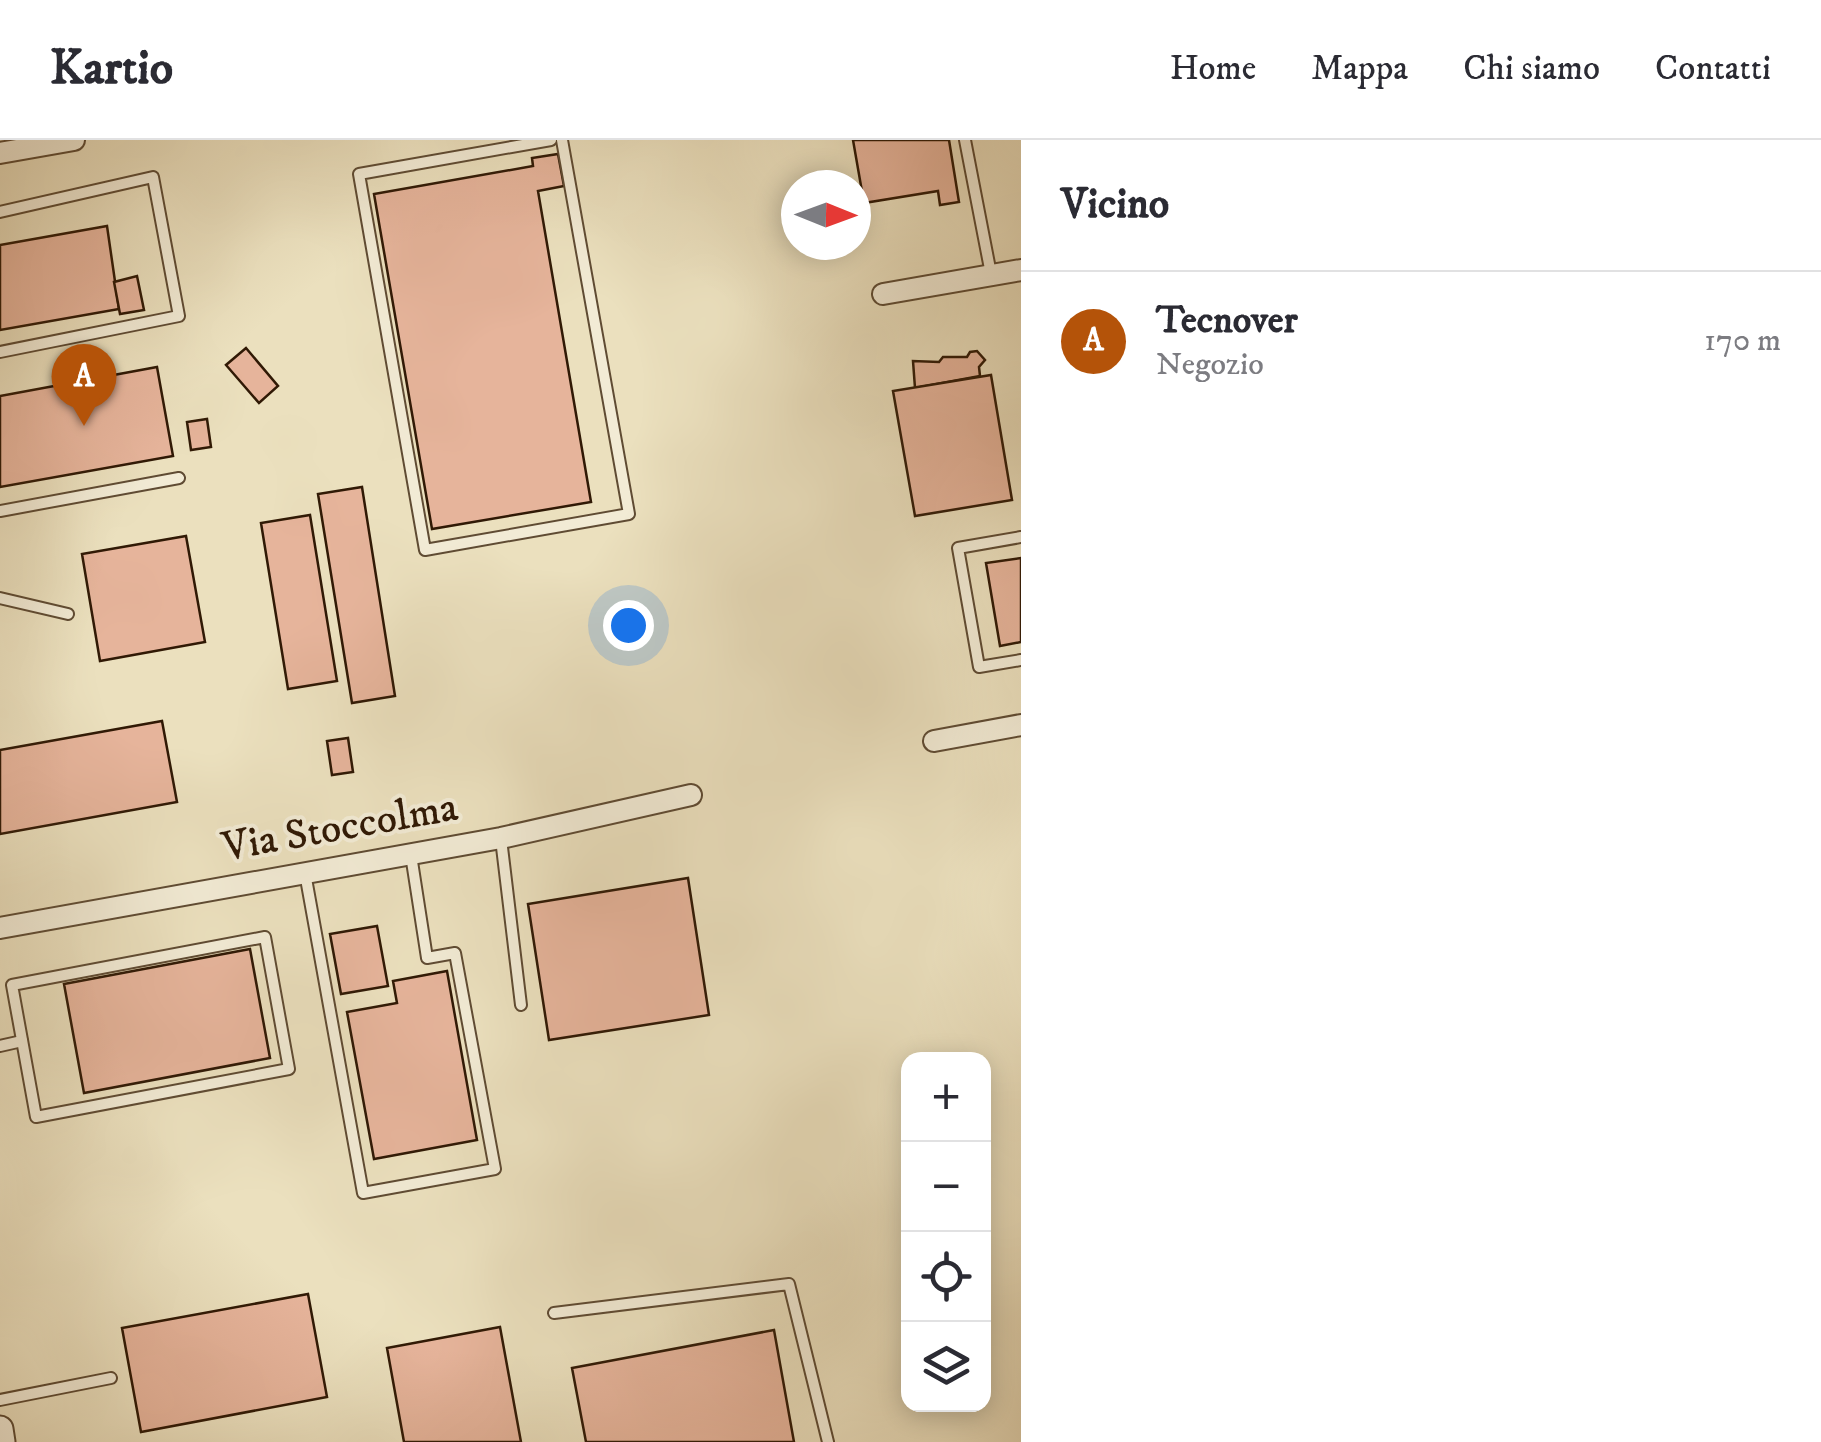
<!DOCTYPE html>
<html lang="it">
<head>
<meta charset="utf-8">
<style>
	:root { --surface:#fff; --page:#f2f2f3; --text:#2b2b33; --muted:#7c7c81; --line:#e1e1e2; --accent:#b45309 }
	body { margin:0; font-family:"IM FELL DW Pica",serif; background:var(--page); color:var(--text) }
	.controls { position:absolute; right:30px; bottom:30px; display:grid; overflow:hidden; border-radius:20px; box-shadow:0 5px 25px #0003 }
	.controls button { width:90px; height:90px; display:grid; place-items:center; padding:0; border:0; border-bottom:2px solid var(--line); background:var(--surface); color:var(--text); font:50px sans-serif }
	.compass { position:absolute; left:781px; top:30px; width:90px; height:90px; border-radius:50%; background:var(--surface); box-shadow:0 5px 25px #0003; rotate:91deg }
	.you { position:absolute; left:628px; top:485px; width:35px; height:35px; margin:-25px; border:8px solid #fff; border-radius:50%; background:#1a73e8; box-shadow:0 0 0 15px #1a73e833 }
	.badge { display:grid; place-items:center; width:65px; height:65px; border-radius:50%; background:var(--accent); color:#fff; font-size:32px; font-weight:700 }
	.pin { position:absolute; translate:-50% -82px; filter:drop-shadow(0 2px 5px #0008) }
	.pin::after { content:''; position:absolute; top:52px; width:35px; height:30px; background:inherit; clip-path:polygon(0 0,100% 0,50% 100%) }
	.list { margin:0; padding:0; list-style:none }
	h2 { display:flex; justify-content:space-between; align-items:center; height:130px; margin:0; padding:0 40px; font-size:42px }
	h2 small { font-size:32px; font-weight:400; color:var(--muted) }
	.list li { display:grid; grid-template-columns:65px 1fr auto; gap:30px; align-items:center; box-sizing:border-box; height:140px; padding:0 40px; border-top:2px solid var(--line) }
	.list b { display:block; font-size:38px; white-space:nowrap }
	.list p { margin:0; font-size:32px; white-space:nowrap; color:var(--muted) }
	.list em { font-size:32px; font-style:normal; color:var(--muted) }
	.icon { flex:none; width:55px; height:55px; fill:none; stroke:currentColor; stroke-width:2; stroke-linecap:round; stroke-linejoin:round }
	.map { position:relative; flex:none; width:1021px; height:1302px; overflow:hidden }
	header { display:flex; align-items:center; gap:60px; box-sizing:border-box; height:140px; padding:0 50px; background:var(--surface); border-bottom:2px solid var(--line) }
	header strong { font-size:48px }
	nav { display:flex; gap:55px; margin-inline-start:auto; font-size:35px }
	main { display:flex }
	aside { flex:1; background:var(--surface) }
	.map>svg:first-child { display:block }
</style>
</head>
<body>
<header>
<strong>Kartio</strong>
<nav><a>Home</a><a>Mappa</a><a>Chi siamo</a><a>Contatti</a></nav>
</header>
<main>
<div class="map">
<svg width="1021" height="1302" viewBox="0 0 1021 1302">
	<rect width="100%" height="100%" fill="#ebe0be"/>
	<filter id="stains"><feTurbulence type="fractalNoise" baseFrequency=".002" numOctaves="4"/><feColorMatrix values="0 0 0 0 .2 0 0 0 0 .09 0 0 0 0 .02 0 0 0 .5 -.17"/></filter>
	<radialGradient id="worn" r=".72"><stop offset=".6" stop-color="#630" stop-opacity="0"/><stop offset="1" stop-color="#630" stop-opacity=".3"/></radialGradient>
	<g fill="#e6b49b" stroke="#301905" stroke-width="2.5">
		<path d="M853,0H949L959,62L940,65L938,51L864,63Z"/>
		<path d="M558,14L564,46L538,51L591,362L432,389L374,54L533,26L532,18Z"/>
		<path d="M107,86L119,169L0,190V105Z"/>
		<path d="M137,136L144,170L120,174L114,142Z"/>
		<path d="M246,208L278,246L259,263L226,225Z"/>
		<path d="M977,211L985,220L979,227L980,236L915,248L913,221L939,222L943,217H967L970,212Z"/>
		<path d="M157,227L173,316L0,347V256Z"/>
		<path d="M991,235L1012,360L915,376L893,251Z"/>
		<path d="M207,279L211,307L191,310L187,282Z"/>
		<path d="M362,347L395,556L352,563L318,354Z"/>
		<path d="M310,375L337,541L288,549L261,383Z"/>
		<path d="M186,396L205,502L100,521L82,414Z"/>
		<path d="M1021,418V502L1000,506L986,423Z"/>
		<path d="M162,581L177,662L0,694V610Z"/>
		<path d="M348,598L353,632L332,635L327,601Z"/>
		<path d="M688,738L709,875L549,900L528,764Z"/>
		<path d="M377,786L388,846L341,854L330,794Z"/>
		<path d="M250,809L270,918L84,953L64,844Z"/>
		<path d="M447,831L477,1000L374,1019L347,872L397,863L393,841Z"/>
		<path d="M308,1154L327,1257L141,1292L122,1188Z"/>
		<path d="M500,1187L521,1302H404L387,1208Z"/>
		<path d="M774,1190L794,1302H586L572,1228Z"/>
	</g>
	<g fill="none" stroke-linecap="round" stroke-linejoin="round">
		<defs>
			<g id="service">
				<path d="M551,0L359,34L425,410L629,374L562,0"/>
				<path d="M965,0L991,134"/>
				<path d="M0,72L153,37L179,176L0,212"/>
				<path d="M0,371L179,338"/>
				<path d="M1021,397L958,408L979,527L1021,520"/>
				<path d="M0,458L68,474"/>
				<path d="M501,699L521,865"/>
				<path d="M305,733L363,1053L495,1029L455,813L427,818L411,715"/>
				<path d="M265,797L289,929L36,977L12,845Z"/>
				<path d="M0,906L22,901"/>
				<path d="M554,1173L789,1144L828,1302"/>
				<path d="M0,1260L111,1238"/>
			</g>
			<g id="minor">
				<path d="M0,13L74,0"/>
				<path d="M883,154L1021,130"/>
				<path d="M934,601L1021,585"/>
				<path d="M0,788L501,698L691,655"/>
			</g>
			<path id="tertiary" d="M0,1289L2,1302"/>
		</defs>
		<use href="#service" stroke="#5f4b33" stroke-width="14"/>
		<use href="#minor" stroke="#5f4b33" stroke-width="24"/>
		<use href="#tertiary" stroke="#5f4b33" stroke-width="29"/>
		<use href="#service" stroke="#f2ebd5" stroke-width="10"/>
		<use href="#minor" stroke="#f2ebd5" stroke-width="20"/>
		<use href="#tertiary" stroke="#f2ebd5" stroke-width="25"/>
	</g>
	<g text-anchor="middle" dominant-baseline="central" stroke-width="8" stroke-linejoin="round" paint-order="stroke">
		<g font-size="42" fill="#301905" stroke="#f2ebd5">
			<text transform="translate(340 688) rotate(-10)">Via Stoccolma</text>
		</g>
	</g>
	<rect width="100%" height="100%" filter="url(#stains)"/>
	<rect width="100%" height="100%" fill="url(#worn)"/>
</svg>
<div class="controls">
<button>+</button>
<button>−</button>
<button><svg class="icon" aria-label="locate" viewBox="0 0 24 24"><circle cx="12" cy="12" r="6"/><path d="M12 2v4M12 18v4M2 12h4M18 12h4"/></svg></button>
<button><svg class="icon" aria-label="layers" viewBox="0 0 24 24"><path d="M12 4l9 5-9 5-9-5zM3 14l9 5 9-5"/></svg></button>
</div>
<svg class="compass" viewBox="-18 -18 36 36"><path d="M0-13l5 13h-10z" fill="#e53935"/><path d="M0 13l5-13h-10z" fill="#7c7c81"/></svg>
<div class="you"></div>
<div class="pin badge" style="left:84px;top:286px">A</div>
</div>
<aside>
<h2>Vicino<small></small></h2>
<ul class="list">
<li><span class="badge">A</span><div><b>Tecnover</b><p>Negozio</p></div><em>170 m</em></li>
</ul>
</aside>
</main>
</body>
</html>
